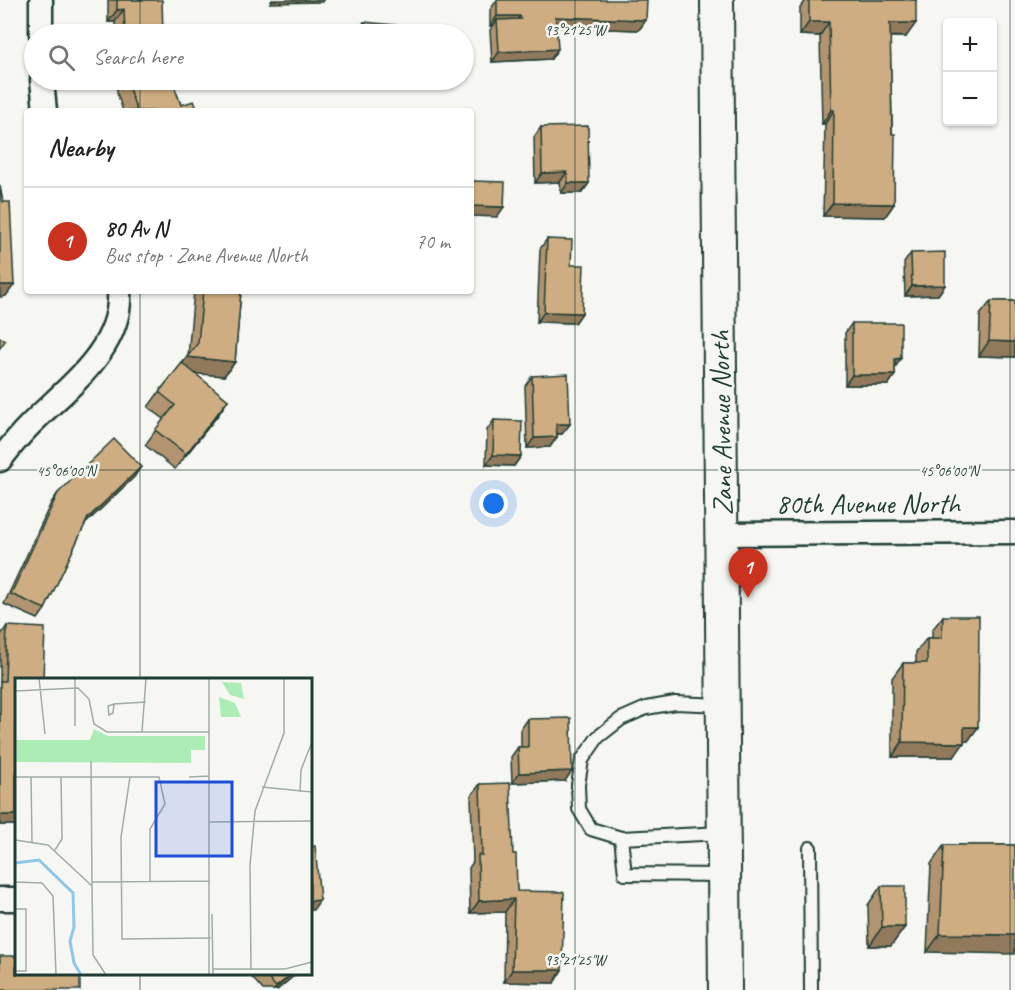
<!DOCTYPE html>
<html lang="en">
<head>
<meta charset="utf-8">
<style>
	:root { --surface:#fff; --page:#f6f6f6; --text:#222; --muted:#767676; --line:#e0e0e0; --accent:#c8321e }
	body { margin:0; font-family:Caveat,sans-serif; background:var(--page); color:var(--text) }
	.controls { position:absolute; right:18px; top:18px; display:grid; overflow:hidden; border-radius:6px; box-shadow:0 2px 4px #0004 }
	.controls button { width:54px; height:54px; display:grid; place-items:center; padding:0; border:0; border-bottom:2px solid var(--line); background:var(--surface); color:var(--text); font:30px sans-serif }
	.you { position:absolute; left:494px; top:504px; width:21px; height:21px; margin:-15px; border:4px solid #fff; border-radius:50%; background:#1a73e8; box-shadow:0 0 0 9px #1a73e833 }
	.badge { display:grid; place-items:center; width:39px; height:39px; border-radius:50%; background:var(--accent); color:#fff; font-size:20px; font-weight:700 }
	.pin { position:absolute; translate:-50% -50px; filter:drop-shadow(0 2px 3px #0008) }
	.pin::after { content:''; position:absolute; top:32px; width:21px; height:18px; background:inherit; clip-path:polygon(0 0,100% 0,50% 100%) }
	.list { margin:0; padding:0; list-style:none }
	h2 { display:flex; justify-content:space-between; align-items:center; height:78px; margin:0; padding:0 24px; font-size:26px }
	h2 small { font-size:20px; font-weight:400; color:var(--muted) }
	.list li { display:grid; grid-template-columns:39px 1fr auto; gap:18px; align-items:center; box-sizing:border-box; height:108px; padding:0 24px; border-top:2px solid var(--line) }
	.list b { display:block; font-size:22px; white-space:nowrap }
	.list p { margin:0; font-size:20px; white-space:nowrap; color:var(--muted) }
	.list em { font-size:20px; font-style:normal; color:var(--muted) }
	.icon { flex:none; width:33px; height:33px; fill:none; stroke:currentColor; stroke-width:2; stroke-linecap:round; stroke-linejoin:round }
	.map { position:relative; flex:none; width:1015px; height:990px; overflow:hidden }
	.search { position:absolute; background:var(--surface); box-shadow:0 2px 4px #0004; left:24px; top:24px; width:450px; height:66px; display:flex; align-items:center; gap:15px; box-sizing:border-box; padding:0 21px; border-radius:33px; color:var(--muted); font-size:22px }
	.panel { position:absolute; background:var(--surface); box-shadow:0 2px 4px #0004; left:24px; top:108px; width:450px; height:186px; border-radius:6px }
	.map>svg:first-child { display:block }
</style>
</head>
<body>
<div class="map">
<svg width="1015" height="990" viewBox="0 0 1015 990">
	<rect width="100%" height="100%" fill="#f6f6f2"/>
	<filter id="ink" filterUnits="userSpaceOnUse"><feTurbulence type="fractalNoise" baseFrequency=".0167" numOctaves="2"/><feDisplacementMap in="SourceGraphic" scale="12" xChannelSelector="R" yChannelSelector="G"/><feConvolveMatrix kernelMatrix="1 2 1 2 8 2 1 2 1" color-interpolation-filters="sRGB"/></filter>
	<g filter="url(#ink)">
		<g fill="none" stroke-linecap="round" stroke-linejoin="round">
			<defs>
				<g id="lane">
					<path d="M722,705L675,703L646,708L621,719L598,737L582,760L578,785L579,809L591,829L621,838L723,833"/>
					<path d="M621,838L625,874L722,875"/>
					<path d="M810,848L811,990"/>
				</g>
				<g id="street">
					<path d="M41,0V34"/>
					<path d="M42,80L45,111"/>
					<path d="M0,460C9,449 17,438 27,428C63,390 123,351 119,291"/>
					<path d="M722,534L1015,532"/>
					<path d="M0,899H16"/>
				</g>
				<path id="secondary" d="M717,0L725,990"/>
			</defs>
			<use href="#lane" stroke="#1f3d34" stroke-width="16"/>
			<use href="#street" stroke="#1f3d34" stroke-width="27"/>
			<use href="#secondary" stroke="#1f3d34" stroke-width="36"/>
			<use href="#lane" stroke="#f6f6f2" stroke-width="12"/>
			<use href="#street" stroke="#f6f6f2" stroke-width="22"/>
			<use href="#secondary" stroke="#f6f6f2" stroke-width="32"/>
		</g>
		<g fill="#b29570" stroke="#1f3d34" stroke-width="1.5">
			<path d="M108,0H153L163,34H116L115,22H108Z"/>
			<path d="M497,0L646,20L639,30L557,27L551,59L492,62L490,30L493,26H490V10Z"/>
			<path d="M806,0H916L906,37H890L894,204L885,217L823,216L825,124H822L820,36L800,35V8Z"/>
			<path d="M364,22L436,34H357V32Z"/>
			<path d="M117,80H172L181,105L198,111H123L117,93Z"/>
			<path d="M541,127L589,183L582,193H561L560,182L535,183L534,137Z"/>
			<path d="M547,239L571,265L582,313L575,323L537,322L540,249Z"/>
			<path d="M911,253L945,285L938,295L905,296L904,263Z"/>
			<path d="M194,291H241L235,362L224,376L194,373L228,400L218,415L175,469L145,445L164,419L148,407L159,392L188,356Z"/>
			<path d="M991,301H1015V357L979,356L980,315Z"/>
			<path d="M852,323L901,358L895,367V375L888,385H845V333Z"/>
			<path d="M532,376L570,424L562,434H557V437L550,447L527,448L525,386Z"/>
			<path d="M494,420L521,456L514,466L486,465L487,430Z"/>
			<path d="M134,477L85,524L45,609L38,619L4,604L51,503L58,493Z"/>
			<path d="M943,616L978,727L968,741H964L954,757H892V678L903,663H916V652L927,638H932V630Z"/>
			<path d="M7,626L16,680V825H0V636Z"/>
			<path d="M528,719L565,781L512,783L511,757L518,747H521V729Z"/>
			<path d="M480,784L513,854L517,891L554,983L504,982L505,912L470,913L469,868L473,862L471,796Z"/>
			<path d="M944,845H1015L927,952L931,864Z"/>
			<path d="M881,886L905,927L891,946H869L868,905Z"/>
			<path d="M249,974H296L277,990H263Z"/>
		</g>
		<g fill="#91795b" stroke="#1f3d34" stroke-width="1.5">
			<path d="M272,0H324L323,2L270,3Z"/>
			<path d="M124,9L115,22H108L117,10Z"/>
			<path d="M497,16H520L513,26L497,20L493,26H490Z"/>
			<path d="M556,17L646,20L639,30L549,27Z"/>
			<path d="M809,22H829L820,36L800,35Z"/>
			<path d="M890,23H916L906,37L880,36Z"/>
			<path d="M558,49L551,59L492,62L499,52Z"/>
			<path d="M831,110H834L825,124H822Z"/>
			<path d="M567,172L560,182L535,183L542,173Z"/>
			<path d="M568,183H589L582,193H561Z"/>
			<path d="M833,203L894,204L885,217L823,216Z"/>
			<path d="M471,206L504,207L497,217L471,216Z"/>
			<path d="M0,285H14L6,296L0,297Z"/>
			<path d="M945,285L938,295L905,296L912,286Z"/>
			<path d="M544,312L582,313L575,323L537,322Z"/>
			<path d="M989,341L1015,342V357L979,356Z"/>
			<path d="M187,357L235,362L224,376L176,372Z"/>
			<path d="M901,358L894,369L895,359Z"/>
			<path d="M852,375H895L888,385H845Z"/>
			<path d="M228,400L218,415L175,469L186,454Z"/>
			<path d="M556,424H570L562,434H549Z"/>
			<path d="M557,437L550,447L527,448L534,438Z"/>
			<path d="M493,455L521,456L514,466L486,465Z"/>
			<path d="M141,467L134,477L81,528L88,518Z"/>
			<path d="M964,727H978L968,741H954Z"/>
			<path d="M902,742L964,743L954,757H892Z"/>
			<path d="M572,771L565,781L512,783L519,773Z"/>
			<rect x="0" y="815" width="16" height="10"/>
			<path d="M514,899L505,912L470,913L479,901Z"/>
			<path d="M320,900L313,910H310V901Z"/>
			<path d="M882,927H905L891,946H869Z"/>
			<path d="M940,934L1015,935V954L927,952Z"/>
			<path d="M512,970H562L554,983L504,982Z"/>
			<path d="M292,974H296L277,990H274Z"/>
		</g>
		<g fill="#cfad82" stroke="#1f3d34" stroke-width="1.5">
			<path d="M117,0H162L163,34H125L124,9L117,10Z"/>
			<path d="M497,0H647L646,20L556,17L558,49L499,52L497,20L521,19L520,16H497Z"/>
			<path d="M809,0H916V23H890L892,134H895L894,204L833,203L834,110H831L829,22H809Z"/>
			<path d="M364,22L436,29V34H363Z"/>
			<path d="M126,80H172L181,105L194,101L198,111H137Z"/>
			<path d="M588,126L589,183H568L567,172L542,173L541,127Z"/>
			<path d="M471,181L505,182L504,207L471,206Z"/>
			<path d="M0,186L3,202H10L14,285H0Z"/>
			<path d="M547,239L572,240L571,265H584L582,313L544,312Z"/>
			<path d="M945,252V285L912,286L911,253Z"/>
			<path d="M203,291H241L235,362L187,357L198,343Z"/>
			<path d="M991,301H1015V342L989,341Z"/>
			<path d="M852,323H901V358L895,359V375H852Z"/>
			<path d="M0,337L5,341L0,348Z"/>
			<path d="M182,363L228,400L186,454L155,430L175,405L159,392Z"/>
			<path d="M568,374L570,424H556L557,437L534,438L532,376Z"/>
			<path d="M494,420L522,421L521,456L493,455Z"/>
			<path d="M114,439L141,467L88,518L45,609L11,594L58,493Z"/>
			<path d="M943,616H979L978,727H964V743L902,742L903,663H927V638H942Z"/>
			<path d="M7,626L45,628L43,680H16V815H0V681H5Z"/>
			<path d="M571,718L572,771L519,773L518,747H528V719Z"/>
			<path d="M510,783L513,854H516L517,891L564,892L562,970H512L514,899L479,901L478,855H482L480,784Z"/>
			<path d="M944,845H1015V935L940,934Z"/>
			<path d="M315,846L320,900L310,901V847Z"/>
			<path d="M881,886H905V927H882Z"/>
			<path d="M0,956H16V974H80V990H0Z"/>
			<path d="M264,974H292L276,987Z"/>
		</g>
	</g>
	<path fill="none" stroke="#1f3d34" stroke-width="1.5" stroke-opacity="0.45" d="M140,0V34M575,0V990M1010,0V990M140,80V111M140,291V680M0,470H1015M140,974V990"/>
	<g text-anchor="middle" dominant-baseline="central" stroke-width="5" stroke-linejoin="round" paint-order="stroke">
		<g font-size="28" fill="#1f3d34" stroke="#f6f6f2">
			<text transform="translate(721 423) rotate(-91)">Zane Avenue North</text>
			<text x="868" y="503">80th Avenue North</text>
		</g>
	</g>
	<g transform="translate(15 678)">
		<rect width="297" height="297" fill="#f6f6f2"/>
		<path d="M207,4L226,5L229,21L215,17ZM204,19L220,25L226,39H206ZM79,51L93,58H190V72H176V85L0,84V62H75Z" fill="#acedb6"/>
		<path fill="none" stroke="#8bc8eb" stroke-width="3" d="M0,185L24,182L58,215L59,249L55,263L59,285L66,297"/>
		<path fill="none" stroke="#a0aca6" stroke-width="1.5" d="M24,0L30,56M60,0V48M194,0V297M0,13L63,10L74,21L79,46L92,54H194M99,26L93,28L94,37L98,35L99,26L131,24M127,54L131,0M76,83L77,208M0,99H76M16,99L17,164M76,99H144L150,126L135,151V203M115,99L106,159L107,261L196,260M174,99L194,98M247,109L297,114M285,114L286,92L297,64M195,144L297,143M0,162L33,167L77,208L78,277L91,297M40,172L47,161L46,99M0,204L27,205L38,218L41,297M77,204L194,203M0,231H11V293H0M197,236L198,297M198,291H270L297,284M236,292L235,187L240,133L269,55V0"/>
		<path fill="#1d4ed8" fill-opacity="0.15" stroke="#1d4ed8" stroke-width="3" d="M141,104H217V178H141Z"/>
		<rect width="297" height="297" fill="none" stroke="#1f3d34" stroke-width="3"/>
	</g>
	<g font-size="15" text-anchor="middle" fill="#1f3d34" stroke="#f6f6f2" stroke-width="5" stroke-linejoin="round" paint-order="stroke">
		<text x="575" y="35">93°21'25"W</text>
		<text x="66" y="476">45°06'00"N</text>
		<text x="949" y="476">45°06'00"N</text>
		<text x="575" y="965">93°21'25"W</text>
	</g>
</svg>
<div class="controls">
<button>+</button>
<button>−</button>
</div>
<div class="you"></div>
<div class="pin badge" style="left:748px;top:598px">1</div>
<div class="search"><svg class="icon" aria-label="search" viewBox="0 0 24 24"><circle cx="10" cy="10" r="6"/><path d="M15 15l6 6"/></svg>Search here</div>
<section class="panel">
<h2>Nearby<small></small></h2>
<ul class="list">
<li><span class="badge">1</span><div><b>80 Av N</b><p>Bus stop · Zane Avenue North</p></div><em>70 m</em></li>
</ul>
</section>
</div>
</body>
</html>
